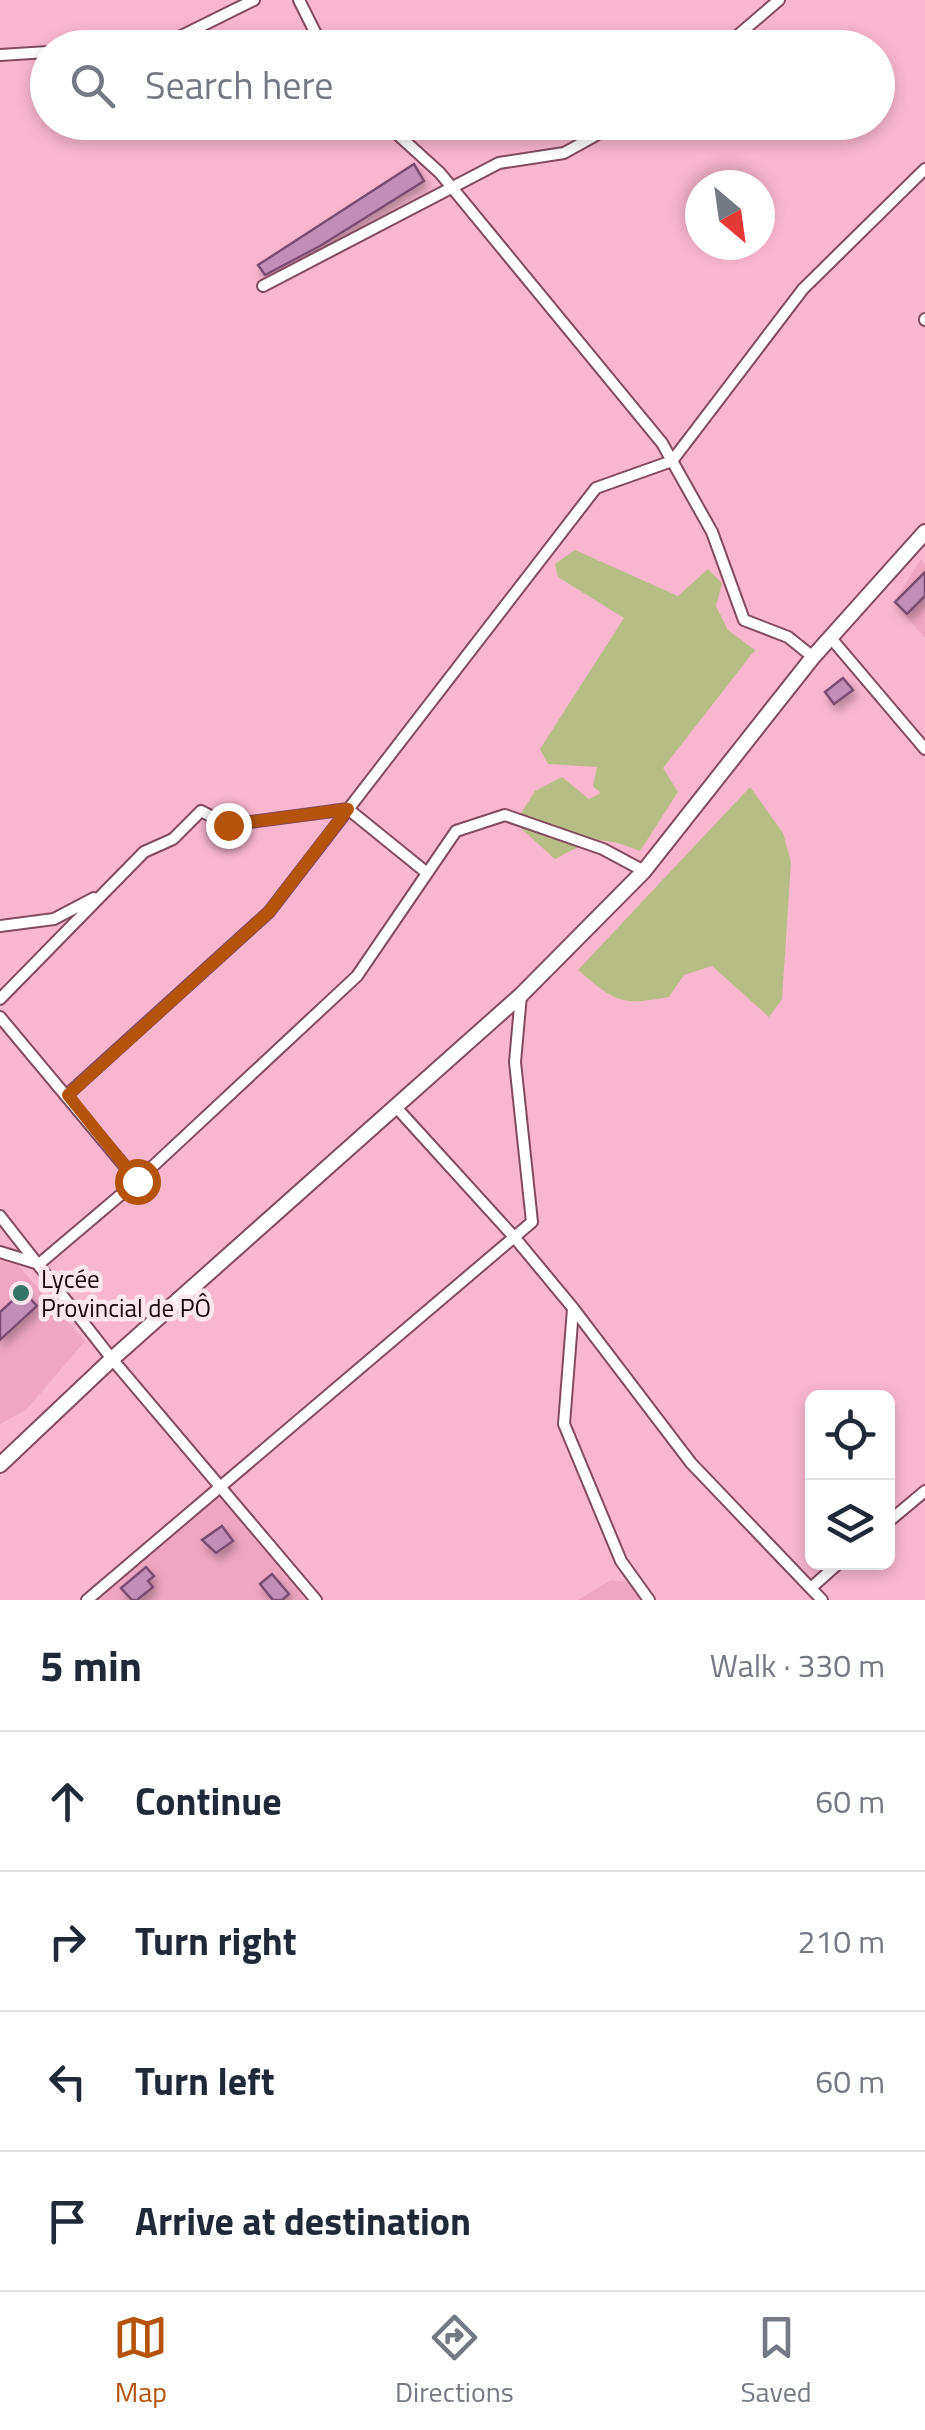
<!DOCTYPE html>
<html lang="en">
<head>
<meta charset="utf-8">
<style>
	:root { --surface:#fff; --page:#f2f2f3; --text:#1f2937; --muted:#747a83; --line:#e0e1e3; --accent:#b45309 }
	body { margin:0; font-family:"Titillium Web",sans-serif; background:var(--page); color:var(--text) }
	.controls { position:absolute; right:30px; bottom:30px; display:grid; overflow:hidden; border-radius:15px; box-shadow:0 5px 15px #0003 }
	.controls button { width:90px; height:90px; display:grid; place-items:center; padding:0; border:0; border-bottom:2px solid var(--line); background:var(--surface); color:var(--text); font:50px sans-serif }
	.compass { position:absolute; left:685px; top:170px; width:90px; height:90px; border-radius:50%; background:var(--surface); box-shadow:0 5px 15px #0003; rotate:151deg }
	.stop { position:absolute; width:30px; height:30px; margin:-22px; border:8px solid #b45309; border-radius:50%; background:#fff }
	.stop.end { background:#b45309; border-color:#fff; box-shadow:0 2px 10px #0008 }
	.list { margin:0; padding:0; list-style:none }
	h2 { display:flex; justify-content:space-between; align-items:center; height:130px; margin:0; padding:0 40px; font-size:42px }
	h2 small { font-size:32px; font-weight:400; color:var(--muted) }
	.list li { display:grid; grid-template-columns:65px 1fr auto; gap:30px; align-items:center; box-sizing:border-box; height:140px; padding:0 40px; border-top:2px solid var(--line) }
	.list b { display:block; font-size:38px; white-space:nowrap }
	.list em { font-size:32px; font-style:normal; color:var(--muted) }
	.icon { flex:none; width:55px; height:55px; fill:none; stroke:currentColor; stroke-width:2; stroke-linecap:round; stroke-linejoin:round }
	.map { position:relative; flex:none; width:925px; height:1600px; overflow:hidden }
	.search { position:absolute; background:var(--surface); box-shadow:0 5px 15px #0003; left:30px; right:30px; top:30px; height:110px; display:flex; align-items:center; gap:25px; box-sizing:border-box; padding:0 35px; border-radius:55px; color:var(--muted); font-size:38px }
	.sheet { height:690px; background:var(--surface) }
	nav { display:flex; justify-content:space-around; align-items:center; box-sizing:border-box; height:140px; border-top:2px solid var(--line); background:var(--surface); font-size:28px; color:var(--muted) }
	nav a { display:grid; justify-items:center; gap:5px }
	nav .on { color:var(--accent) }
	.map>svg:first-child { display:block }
</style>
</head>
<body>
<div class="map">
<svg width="925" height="1600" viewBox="0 0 925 1600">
	<defs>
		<filter id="shadow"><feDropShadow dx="3.5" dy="6" stdDeviation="5" flood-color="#0004"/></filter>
	</defs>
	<rect width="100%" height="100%" fill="#f9b6cf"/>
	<g fill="#efa7c1">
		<path d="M921,559L925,564V638L894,602Z"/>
		<path d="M0,1245L85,1341L26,1410L0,1424Z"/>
		<path d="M220,1492L306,1600H95Z"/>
		<path d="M611,1580L636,1583L649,1600H578Z"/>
	</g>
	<g fill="#b6be85">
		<path d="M575,550L678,596L708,569L722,583L716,606L728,630L755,650L663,768L678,792L640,851C597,834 595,838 555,859L515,823L535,791L562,777L589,799L601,793L593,786L597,767L548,764L540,749L624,618L558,577L555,564Z"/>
		<path d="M750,787L783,833L791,862L782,999L769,1017L712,966L684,975L669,997C621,1006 615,1002 578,970Z"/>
	</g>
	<g fill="#c28eb6" stroke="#7c4c71" stroke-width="2.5" filter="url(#shadow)">
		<path d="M414,164L424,181L320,246L265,275L258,265Z"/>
		<path d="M925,572V596L907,614L895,602Z"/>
		<path d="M843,678L853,690L834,704L825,692Z"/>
		<path d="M23,1291L37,1306L0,1340V1312Z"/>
		<path d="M222,1526L233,1541L216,1553L202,1540Z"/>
		<path d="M146,1567L154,1576L148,1581L153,1587L137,1600H132L121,1588Z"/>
		<path d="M272,1574L289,1594L282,1600H273L260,1584Z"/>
	</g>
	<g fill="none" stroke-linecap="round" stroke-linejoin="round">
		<defs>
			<g id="minor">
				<path d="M299,0L323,48"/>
				<path d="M136,48L161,46L254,0"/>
				<path d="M723,48L779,0"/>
				<path d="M0,55L48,52"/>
				<path d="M384,122L440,173L662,443L712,532L744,620L788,637L813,657"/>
				<path d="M263,286L499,163L564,153L620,122"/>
				<path d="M925,320V319"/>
				<path d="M830,637L925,749"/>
				<path d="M0,926L54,919L94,898"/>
				<path d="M0,999L144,852L173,839L201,811L228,825L348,809L427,873"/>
				<path d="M0,1017L137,1181"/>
				<path d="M67,1095L269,912L596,488L672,461L803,289L925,169"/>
				<path d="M395,1106L515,1238L573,1308L691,1463L822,1600"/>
				<path d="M0,1216L112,1359L316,1600"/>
				<path d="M0,1252L39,1264L137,1181L357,976L456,831L505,815L603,849L644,871"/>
				<path d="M573,1309L564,1424L621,1561L649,1600"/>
				<path d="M888,1522L925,1491"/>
				<path d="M812,1587L840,1562"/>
				<path d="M87,1600L532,1222L515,1062L521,995"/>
			</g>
			<path id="secondary" d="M0,1465L112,1359L521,995L644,871L813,657L925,532"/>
		</defs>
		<use href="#minor" stroke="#834a60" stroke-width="14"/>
		<use href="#secondary" stroke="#834a60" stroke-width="18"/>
		<use href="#minor" stroke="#fff" stroke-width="10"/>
		<use href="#secondary" stroke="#fff" stroke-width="14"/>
	</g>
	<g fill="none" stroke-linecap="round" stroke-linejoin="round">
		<path stroke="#b45309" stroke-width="12" d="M137,1181L68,1095L269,912L348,809L228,825"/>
	</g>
	<circle fill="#347565" stroke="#fce6ee" stroke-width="4" cx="21" cy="1293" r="10"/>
	<g text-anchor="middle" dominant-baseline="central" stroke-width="9" stroke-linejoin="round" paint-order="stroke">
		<g font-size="25" fill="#18040c" stroke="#fce6ee" text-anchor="start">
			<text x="41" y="1279">Lycée<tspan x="41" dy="29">Provincial de PÔ</tspan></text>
		</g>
	</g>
</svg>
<div class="controls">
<button><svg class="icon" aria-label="locate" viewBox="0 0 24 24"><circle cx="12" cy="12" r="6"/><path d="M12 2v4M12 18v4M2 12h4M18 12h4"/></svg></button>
<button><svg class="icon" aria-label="layers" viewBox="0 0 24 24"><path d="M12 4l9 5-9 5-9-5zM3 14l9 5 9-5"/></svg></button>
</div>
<svg class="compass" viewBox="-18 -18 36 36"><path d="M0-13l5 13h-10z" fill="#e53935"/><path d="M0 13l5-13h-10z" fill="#747a83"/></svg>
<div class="stop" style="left:137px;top:1181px"></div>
<div class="stop end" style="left:228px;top:825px"></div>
<div class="search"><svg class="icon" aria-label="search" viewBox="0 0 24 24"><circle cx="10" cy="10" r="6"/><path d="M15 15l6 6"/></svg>Search here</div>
</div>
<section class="sheet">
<h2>5 min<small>Walk · 330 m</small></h2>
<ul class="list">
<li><svg class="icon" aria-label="ahead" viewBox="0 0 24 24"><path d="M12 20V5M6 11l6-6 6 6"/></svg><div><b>Continue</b></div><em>60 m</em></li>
<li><svg class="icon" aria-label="right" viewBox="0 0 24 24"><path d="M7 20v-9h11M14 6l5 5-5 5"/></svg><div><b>Turn right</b></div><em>210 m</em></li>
<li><svg class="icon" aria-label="left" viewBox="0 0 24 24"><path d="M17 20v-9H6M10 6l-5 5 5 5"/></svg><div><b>Turn left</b></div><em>60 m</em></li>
<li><svg class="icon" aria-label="arrive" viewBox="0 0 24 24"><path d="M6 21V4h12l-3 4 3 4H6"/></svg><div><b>Arrive at destination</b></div></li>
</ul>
</section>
<nav>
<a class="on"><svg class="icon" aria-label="map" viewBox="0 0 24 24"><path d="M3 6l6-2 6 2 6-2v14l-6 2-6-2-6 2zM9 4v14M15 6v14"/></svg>Map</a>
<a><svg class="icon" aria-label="directions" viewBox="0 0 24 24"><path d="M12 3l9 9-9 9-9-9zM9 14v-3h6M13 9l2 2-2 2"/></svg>Directions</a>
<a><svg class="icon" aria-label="saved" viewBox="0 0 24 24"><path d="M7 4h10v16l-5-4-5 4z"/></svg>Saved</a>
</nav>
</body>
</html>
